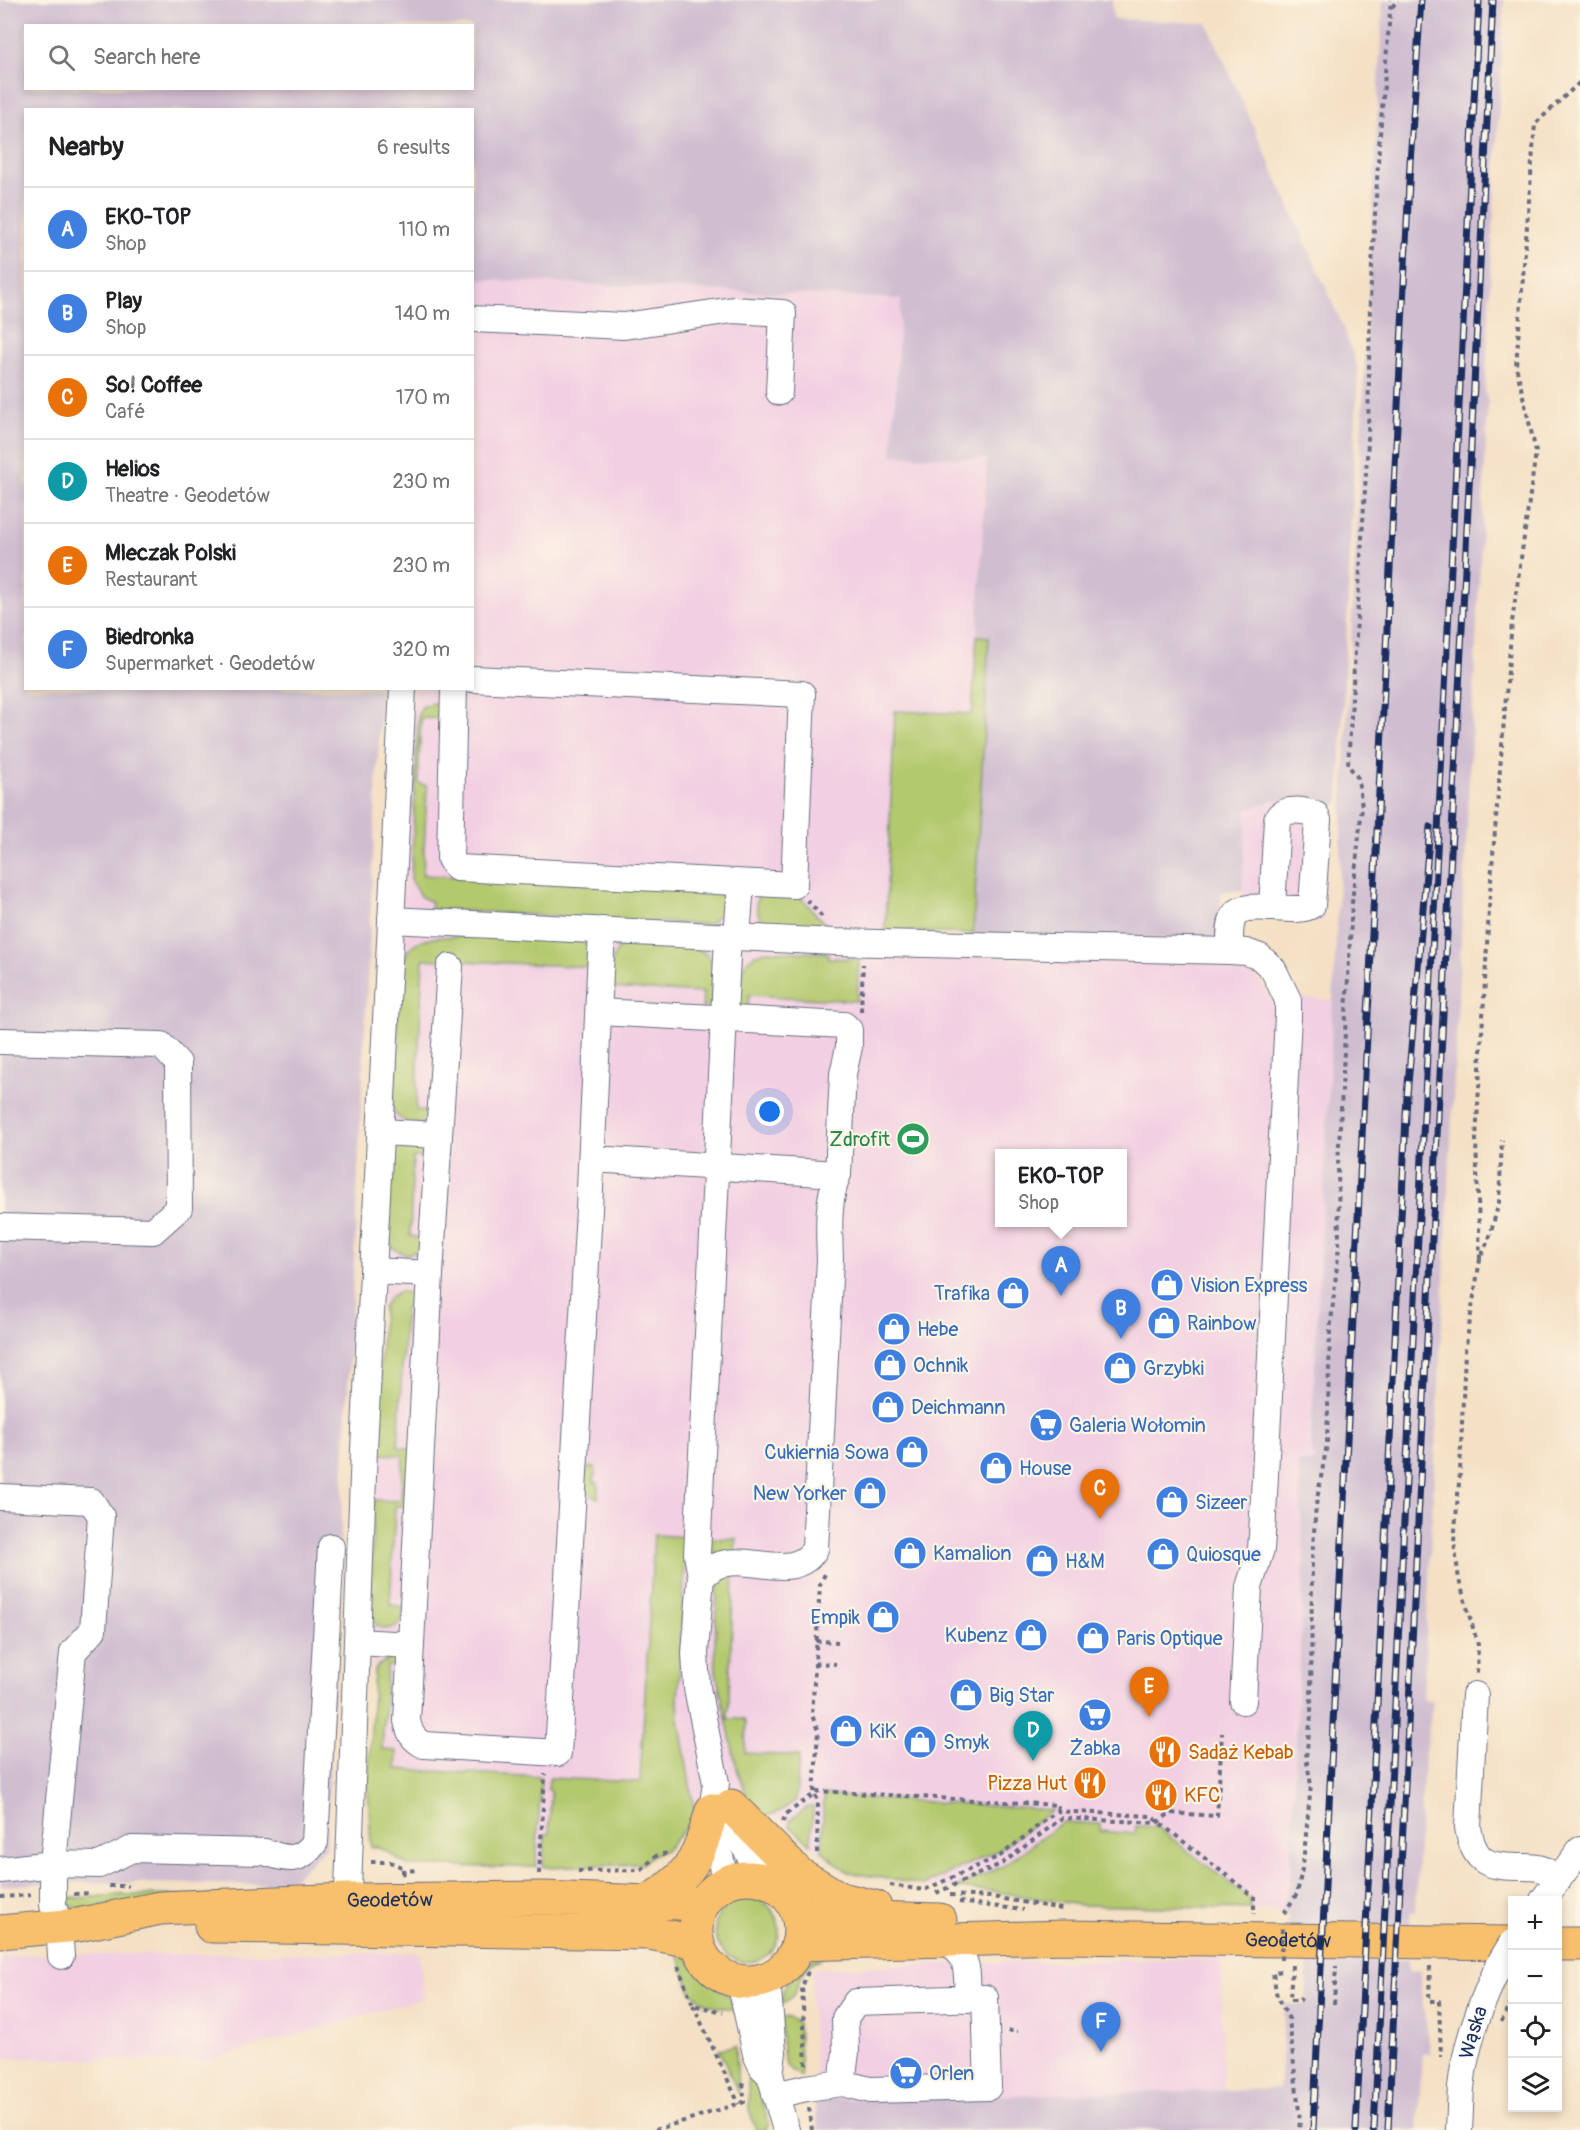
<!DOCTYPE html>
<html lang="en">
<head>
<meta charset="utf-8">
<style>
	:root { --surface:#fff; --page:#f2f2f2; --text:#202124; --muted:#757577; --line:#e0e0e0; --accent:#1f6fb2 }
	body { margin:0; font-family:Pangolin,sans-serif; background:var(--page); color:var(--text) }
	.controls { position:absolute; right:18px; bottom:18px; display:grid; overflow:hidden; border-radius:0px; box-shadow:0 3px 9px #0003 }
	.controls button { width:54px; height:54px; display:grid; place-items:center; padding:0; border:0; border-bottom:2px solid var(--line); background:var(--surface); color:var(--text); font:30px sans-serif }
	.you { position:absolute; left:770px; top:1112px; width:21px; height:21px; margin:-15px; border:4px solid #fff; border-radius:50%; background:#1a73e8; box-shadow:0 0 0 9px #1a73e833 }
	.badge { display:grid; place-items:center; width:39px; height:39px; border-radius:50%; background:var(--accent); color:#fff; font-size:20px; font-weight:700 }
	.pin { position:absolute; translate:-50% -50px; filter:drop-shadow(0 2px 3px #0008) }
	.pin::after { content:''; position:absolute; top:32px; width:21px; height:18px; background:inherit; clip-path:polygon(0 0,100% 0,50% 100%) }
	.popup { position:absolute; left:995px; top:1149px; width:132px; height:78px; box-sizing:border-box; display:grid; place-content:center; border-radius:0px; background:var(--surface); filter:drop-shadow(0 2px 4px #0005); font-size:20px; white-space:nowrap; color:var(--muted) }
	.popup b { font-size:22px; color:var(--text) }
	.popup::after { content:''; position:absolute; left:50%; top:100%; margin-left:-12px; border:12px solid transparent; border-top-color:var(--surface) }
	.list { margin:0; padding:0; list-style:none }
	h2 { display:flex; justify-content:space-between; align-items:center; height:78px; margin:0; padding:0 24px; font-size:26px }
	h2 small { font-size:20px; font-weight:400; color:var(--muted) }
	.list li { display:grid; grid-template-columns:39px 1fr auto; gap:18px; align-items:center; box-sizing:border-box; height:84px; padding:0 24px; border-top:2px solid var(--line) }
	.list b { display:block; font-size:22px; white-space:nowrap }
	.list p { margin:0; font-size:20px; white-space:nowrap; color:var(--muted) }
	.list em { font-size:20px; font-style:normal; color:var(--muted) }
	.icon { flex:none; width:33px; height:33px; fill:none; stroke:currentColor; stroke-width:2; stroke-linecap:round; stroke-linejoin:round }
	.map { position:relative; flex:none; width:1580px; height:2130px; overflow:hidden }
	.search { position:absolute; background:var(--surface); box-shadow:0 3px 9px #0003; left:24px; top:24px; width:450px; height:66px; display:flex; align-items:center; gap:15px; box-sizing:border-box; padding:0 21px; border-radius:0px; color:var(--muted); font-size:22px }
	.panel { position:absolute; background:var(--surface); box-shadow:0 3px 9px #0003; left:24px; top:108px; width:450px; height:582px; border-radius:0px }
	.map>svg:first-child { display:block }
</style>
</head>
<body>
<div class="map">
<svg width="1580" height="2130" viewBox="0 0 1580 2130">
	<rect width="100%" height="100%" fill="#fcf5e5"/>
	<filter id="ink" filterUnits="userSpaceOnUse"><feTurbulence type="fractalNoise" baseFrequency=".0167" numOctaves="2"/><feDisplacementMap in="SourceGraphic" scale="12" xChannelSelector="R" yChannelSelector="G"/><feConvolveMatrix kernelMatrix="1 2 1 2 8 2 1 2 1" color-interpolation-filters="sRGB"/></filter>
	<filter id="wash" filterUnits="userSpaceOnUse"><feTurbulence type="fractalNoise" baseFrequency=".008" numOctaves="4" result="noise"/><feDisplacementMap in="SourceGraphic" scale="24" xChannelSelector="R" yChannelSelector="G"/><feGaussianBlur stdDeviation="1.35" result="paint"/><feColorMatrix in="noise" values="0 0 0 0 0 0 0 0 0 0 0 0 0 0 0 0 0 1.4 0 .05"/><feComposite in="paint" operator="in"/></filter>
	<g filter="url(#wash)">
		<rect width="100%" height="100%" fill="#f4e0c4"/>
		<g fill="#f2cfe2" fill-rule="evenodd">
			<path d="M473,279L901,299L893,455L987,459L972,714L895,711L884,954L1225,963L1239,966L1251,973L1262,984L1269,996L1333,1000L1311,1442L1314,1461L1298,1463L1304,1559L1290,1879L1282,1911L1081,1906L991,1892L923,1886L847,1873L773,1814L758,1819L687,1826L666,1850L653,1855L642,1865L635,1866L543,1868L409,1866L379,1848H371L368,1787L374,1672L367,1609L413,689L472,688ZM1000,1154H1122V1222H1000Z"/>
			<path d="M1272,800L1329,803L1323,921L1249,918L1242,890L1247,810Z"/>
			<path d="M419,1953L424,1998L206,2061L0,2058V1957L25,1955Z"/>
			<path d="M1221,1959L1223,2091L817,2100L811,2009L813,1969L951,1963Z"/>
		</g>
		<g fill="#cfbdd0" fill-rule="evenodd">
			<path d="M0,0H1112L1113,19L1207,23L1343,326L1358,369L1339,804L1272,800L1247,810L1242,890L1221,892L1219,928L1214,939L973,934L989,638L977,636L987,459L892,455L901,299L473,279L472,110H26V688L381,689L326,1848L286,1885L63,1882L0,1886ZM26,26H472V88H26Z"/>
			<path d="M1383,0H1504L1485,393L1488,403L1423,1699L1433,1702L1424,1758L1415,1913H1410V1928L1288,1927V1915L1282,1911L1290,1879L1304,1559L1298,1463L1314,1461L1311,1442Z"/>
			<path d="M1308,1960L1340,1961V1964L1351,1965L1352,1960H1408V1972L1421,1971L1420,1985L1431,2054H1422L1418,2130H818L814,2101L817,2100L1279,2089L1285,2004L1306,2005Z"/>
		</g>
		<g fill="#b3c96e" stroke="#677c66" stroke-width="1.5">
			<path d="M977,636L989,637L973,934L885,931L895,711L972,714Z"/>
			<path d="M430,703L444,705L445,719L421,718L418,783L427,786L423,875L714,890L724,897C723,908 723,914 712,920V925L430,909L431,902L420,896L411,880L418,715L422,707Z"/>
			<path d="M758,895H799L830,930C817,930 781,932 771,928C758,922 754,907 758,895Z"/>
			<path d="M492,936L583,942L590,948L591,967L423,959L416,1110L432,1112L429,1119C417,1128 397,1123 392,1107L401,965C404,958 407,950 413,945C429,933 473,937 492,936Z"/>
			<path d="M628,943L695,947L706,954L714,966L713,1005L702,1008L703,993L611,988C612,970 608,950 628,943Z"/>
			<path d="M767,951L828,953V958L859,959L857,1001L749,995L748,1010L742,1009L737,1002C739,979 739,956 767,951Z"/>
			<path d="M400,1145C415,1146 424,1142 429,1158L413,1157L410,1236L421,1238L422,1247L414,1253L403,1254L394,1249L387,1240L390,1158L396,1147Z"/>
			<path d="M398,1292C411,1291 417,1296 421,1308H405L398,1447L413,1449L410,1506H395L390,1605L404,1607L403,1620C392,1633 377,1631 369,1616L374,1500L401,1501L403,1455L376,1454L383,1309L389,1298Z"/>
			<path d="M591,1467H595L594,1482L598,1483V1498C583,1493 585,1482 586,1469Z"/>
			<path d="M654,1535L686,1537L678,1699L679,1719L695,1814V1826H687L666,1850L652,1855L642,1864L543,1867L545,1834H549L551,1790H548L549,1778L640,1782Z"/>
			<path d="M709,1538L736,1539L735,1554L717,1553L709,1548Z"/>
			<path d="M734,1573L728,1719H744L746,1724L745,1753L799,1756L796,1800L781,1811L758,1819L749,1802L737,1769L716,1672L715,1644L717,1589L723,1578Z"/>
			<path d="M390,1658L400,1660L402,1665L387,1666L382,1750L397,1751L396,1769L541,1777L536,1867L409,1866L379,1847H371L368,1787L374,1672L377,1666Z"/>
			<path d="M824,1795L1053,1810L999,1850L923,1885L848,1872L822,1851Z"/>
			<path d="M808,1807H813L811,1844L790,1827V1820Z"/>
			<path d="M1063,1822L1100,1824V1831L1135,1834L1136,1826L1157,1827L1250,1899V1909L1081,1905L991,1891L956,1888L1003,1866Z"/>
			<path d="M118,1895L249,1896L77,1909L70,1906L64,1899Z"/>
			<circle cx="747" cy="1930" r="32"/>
			<path d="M684,1953L701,1975L728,1996L735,2010L707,2004L691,1992L678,1955Z"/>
			<path d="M815,1958L820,1959C791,1970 805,1995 782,2003C780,1984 799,1966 815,1958Z"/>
			<path d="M789,2017L798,2023L801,2077L786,2066L784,2061L780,2018Z"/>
			<path d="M736,2046L738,2093L719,2049Z"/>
			<path d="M747,2049L769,2125L765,2130H756L749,2109Z"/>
		</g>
	</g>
	<g filter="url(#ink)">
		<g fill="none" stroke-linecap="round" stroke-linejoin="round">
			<defs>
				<g id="minor">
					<path d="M472,319L624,326L733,310L783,313L779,392"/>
					<path d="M454,688L450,859L457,868L794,885L802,694L472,679"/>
					<path d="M391,920L835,942L1230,951L1246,952L1260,957L1273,969L1288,1000V1016L1262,1535L1261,1549L1249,1587L1243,1701"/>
					<path d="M737,937L741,883"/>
					<path d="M1230,951C1230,941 1229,927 1233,918C1242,896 1295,917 1312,905L1318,820L1316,815C1305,810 1283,807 1277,819L1272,908"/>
					<path d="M450,967L430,1274L407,1721C410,1733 412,1739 424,1745L558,1753L589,1210L602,930"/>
					<path d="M599,1012L844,1025L849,1030V1047L843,1074L838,1174C827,1200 829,1231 830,1259L815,1549C793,1584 749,1552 716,1566C711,1568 706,1574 701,1577"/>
					<path d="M0,1041L161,1045L178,1063L179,1208L153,1231L0,1227"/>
					<path d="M380,1132L438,1135"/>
					<path d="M592,1159L838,1174"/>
					<path d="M373,1271L430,1274"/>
					<path d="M0,1497L91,1501L101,1516L93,1630L73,1652L53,1864V1905L59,1927L61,1956"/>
					<path d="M357,1642L411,1645"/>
					<path d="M1475,1695L1468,1827C1474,1865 1489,1867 1524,1867C1530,1867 1537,1867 1542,1869C1548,1871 1553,1876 1558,1880"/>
					<path d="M730,1804L740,1838L763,1880"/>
					<path d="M0,1870L53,1864L99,1865L132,1849L265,1852C287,1860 300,1863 315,1842L331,1547"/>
					<path d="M725,1883L712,1810L716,1783L697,1688L695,1653L701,1577L697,1554L699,1513L728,937"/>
					<path d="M1543,1900L1580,1850"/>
					<path d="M347,1918L364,1449L403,688"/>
					<path d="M945,1939C971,1960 966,1968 968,1999"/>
					<path d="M767,1978L773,2052L770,2075"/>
					<path d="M740,1981L756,2054L762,2067L770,2075L786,2130"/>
					<path d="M775,2095L806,2088L842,2083L870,2090L988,2087L985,1998L856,2002L845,2018L846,2052L842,2083"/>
					<path id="s1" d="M1459,2130C1460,2116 1460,2102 1461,2088C1465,2044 1481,2002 1500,1963"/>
				</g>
				<g id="major">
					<path d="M731,1806L799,1874L841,1899L875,1907"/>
					<circle cx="748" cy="1930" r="52"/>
					<path d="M649,1901C693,1874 698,1858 712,1810"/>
					<path d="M798,1916L940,1920"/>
					<path d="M211,1926L649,1933L697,1942"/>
					<path id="s2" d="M0,1932L78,1925L160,1908L347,1900L543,1898L703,1904"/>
					<path id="s3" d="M798,1944L1064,1937L1512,1943"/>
					<path d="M1558,1944H1580"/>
				</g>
			</defs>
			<use href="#minor" stroke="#676d82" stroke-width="28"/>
			<use href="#major" stroke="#676d82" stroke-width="35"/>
			<g stroke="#676d82" stroke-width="4" stroke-dasharray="4.5 4.5" stroke-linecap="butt">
				<path d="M1392,7L1398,0"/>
				<path d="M807,900L824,919"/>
				<path d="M861,1011L863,964"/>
				<path d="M1480,1259L1476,1140L1490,892L1512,622L1536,452L1516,366L1535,124L1580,82"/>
				<path d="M816,1641L838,1642"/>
				<path d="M815,1663L836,1664"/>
				<path d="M1477,1673L1478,1645L1459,1580L1454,1542L1460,1471L1465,1351L1480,1259L1490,1236L1499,1202L1502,1140"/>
				<path d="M783,1822L785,1815L814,1794L818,1731L812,1715L820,1584L825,1574"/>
				<path d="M817,1853L818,1800L814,1794L818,1791L1058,1805L1057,1811"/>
				<path d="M371,1862H390L402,1867L404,1876"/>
				<path d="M401,1871L417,1870"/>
				<path d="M578,1871L641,1870L656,1856L667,1853"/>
				<path d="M539,1874L545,1774"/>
				<path d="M890,1885L924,1890L1000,1856L1057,1811L1151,1816L1254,1897V1914"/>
				<path d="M109,1886H128"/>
				<path d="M936,1893L1003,1863L1062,1818L1157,1823L1170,1813L1217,1816L1222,1733"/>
				<path d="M74,1894L91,1893"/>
				<path d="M950,1895L992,1897L1062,1909"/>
				<path d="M0,1897L31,1895"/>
				<path d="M959,1902L1023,1910"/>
				<path d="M1284,1913L1297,1894L1303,1864L1311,1785L1306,1757L1311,1716L1312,1560L1316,1505L1327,1444L1330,1332L1339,1246L1338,1164L1352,903L1362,807L1358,778L1348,765L1368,441L1370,300L1379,146L1391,0"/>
				<path d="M1292,1965L1290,2000H1300L1301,1998"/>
				<path d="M678,1966L693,2005L723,2012"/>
				<path d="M1430,1966L1429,2001H1439L1441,2057"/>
				<path d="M1281,1971L1273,1973L1277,1997L1289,2019L1300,2121L1299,2130"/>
				<path d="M1334,2004L1336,1966"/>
				<path d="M693,2005L739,2104"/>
				<path d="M1501,2022L1512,2001"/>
				<path d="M1008,2031H1018"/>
				<path d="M806,2065L802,1987L809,1969"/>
				<path d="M809,2108L812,2130"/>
				<path d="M655,2130L744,2102L743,2079"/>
			</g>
			<use href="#minor" stroke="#fff" stroke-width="26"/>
			<use href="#major" stroke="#f8bf6c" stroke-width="33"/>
			<defs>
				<g id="rail">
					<path d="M1313,2130L1410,163L1421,0"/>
					<path d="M1356,2130L1407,1096L1430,827"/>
					<path d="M1374,2130L1479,0"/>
					<path d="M1388,2130L1493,0"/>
				</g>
			</defs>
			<use href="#rail" stroke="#1b2f5e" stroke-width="7"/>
			<use href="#rail" stroke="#fcf5e5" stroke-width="4.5" stroke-dasharray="14" stroke-linecap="butt"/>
			<defs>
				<path id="minor-bridge" d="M1500,1963L1512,1943"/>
			</defs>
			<use href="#minor-bridge" stroke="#676d82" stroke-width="28" stroke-linecap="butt"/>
			<path stroke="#676d82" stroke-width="4" stroke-dasharray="4.5 4.5" stroke-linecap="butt" d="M1281,1960L1282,1927"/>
			<use href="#minor-bridge" stroke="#fff" stroke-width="26"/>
		</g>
	</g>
	<defs>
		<symbol id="stadium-disc" viewBox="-11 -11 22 22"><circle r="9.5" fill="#2e9e5b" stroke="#fcf5e5"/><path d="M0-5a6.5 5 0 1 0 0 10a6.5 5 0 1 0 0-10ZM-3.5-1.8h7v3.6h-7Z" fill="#fff"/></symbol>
		<symbol id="shop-disc" viewBox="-11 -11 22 22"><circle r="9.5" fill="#3f7fe0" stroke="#fcf5e5"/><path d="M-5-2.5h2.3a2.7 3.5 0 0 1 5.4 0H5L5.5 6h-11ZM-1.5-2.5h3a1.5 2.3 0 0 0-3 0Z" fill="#fff"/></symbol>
		<symbol id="supermarket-disc" viewBox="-11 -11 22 22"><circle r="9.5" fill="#3f7fe0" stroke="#fcf5e5"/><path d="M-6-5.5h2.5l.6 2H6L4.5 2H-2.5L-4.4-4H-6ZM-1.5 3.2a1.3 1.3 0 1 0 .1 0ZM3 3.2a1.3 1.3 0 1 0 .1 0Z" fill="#fff"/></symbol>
		<symbol id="restaurant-disc" viewBox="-11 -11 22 22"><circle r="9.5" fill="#e8710a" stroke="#fcf5e5"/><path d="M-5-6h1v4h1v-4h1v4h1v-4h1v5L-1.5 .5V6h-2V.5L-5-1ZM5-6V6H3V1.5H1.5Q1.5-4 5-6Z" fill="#fff"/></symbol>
	</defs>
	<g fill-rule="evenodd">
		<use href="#stadium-disc" x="894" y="1120" width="38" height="38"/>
		<use href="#shop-disc" x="1148" y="1266" width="38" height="38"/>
		<use href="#shop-disc" x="994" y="1274" width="38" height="38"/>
		<use href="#shop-disc" x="1145" y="1304" width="38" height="38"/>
		<use href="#shop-disc" x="875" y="1310" width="38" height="38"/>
		<use href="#shop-disc" x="871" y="1346" width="38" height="38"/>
		<use href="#shop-disc" x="1101" y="1349" width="38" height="38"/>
		<use href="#shop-disc" x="869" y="1388" width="38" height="38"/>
		<use href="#supermarket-disc" x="1027" y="1406" width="38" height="38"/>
		<use href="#shop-disc" x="893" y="1433" width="38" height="38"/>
		<use href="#shop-disc" x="977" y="1449" width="38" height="38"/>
		<use href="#shop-disc" x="851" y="1474" width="38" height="38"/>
		<use href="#shop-disc" x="1153" y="1483" width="38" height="38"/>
		<use href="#shop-disc" x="891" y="1534" width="38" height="38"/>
		<use href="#shop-disc" x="1144" y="1535" width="38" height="38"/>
		<use href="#shop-disc" x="1023" y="1542" width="38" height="38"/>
		<use href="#shop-disc" x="864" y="1598" width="38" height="38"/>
		<use href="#shop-disc" x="1012" y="1616" width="38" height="38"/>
		<use href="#shop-disc" x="1074" y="1619" width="38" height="38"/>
		<use href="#shop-disc" x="947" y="1676" width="38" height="38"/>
		<use href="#supermarket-disc" x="1076" y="1696" width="38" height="38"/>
		<use href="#shop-disc" x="827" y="1712" width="38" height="38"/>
		<use href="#shop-disc" x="901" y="1723" width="38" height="38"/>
		<use href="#restaurant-disc" x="1146" y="1733" width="38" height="38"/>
		<use href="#restaurant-disc" x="1071" y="1764" width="38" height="38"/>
		<use href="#restaurant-disc" x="1142" y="1776" width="38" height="38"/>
		<use href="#supermarket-disc" x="887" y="2054" width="38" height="38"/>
	</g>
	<g text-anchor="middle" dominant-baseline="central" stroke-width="4.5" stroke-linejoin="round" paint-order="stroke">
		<g font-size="20" fill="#27864d" stroke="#fcf5e5" text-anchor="end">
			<text x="890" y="1139">Zdrofit</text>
		</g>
		<g font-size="20" fill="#366cbe" stroke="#fcf5e5" text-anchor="start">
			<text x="1190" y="1285">Vision Express</text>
			<text x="990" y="1293" text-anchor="end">Trafika</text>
			<text x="1187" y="1323">Rainbow</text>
			<text x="917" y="1329">Hebe</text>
			<text x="913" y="1365">Ochnik</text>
			<text x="1143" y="1368">Grzybki</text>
			<text x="911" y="1407">Deichmann</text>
			<text x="1069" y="1425">Galeria Wołomin</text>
			<text x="889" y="1452" text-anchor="end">Cukiernia Sowa</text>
			<text x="1019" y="1468">House</text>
			<text x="847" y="1493" text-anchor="end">New Yorker</text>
			<text x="1195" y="1502">Sizeer</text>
			<text x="933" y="1553">Kamalion</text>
			<text x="1186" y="1554">Quiosque</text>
			<text x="1065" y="1561">H&amp;M</text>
			<text x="860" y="1617" text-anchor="end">Empik</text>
			<text x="1008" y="1635" text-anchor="end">Kubenz</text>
			<text x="1116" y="1638">Paris Optique</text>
			<text x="989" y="1695">Big Star</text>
			<text x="869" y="1731">KiK</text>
			<text x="943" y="1742">Smyk</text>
			<text x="1095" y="1748" text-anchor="middle">Żabka</text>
			<text x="929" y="2073">Orlen</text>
		</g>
		<g font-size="20" fill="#c56008" stroke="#fcf5e5" text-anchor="start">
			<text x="1188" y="1752">Sadaż Kebab</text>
			<text x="1067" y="1783" text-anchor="end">Pizza Hut</text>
			<text x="1184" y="1795">KFC</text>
		</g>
		<g font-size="20" fill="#1b2f5e" stroke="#fcf5e5">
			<text stroke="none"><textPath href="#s2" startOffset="392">Geodetów</textPath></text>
			<text stroke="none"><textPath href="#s3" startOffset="490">Geodetów</textPath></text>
			<text stroke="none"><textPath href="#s1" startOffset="99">Wąska</textPath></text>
		</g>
	</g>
</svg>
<div class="controls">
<button>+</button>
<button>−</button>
<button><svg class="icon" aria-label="locate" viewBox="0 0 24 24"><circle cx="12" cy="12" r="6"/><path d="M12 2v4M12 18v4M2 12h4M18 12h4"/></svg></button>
<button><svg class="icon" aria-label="layers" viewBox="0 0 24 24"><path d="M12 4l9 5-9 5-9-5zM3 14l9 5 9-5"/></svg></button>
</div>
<div class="you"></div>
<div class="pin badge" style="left:1061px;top:1296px;background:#3f7fe0">A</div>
<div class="popup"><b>EKO-TOP</b>Shop</div>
<div class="pin badge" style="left:1121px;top:1339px;background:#3f7fe0">B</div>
<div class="pin badge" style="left:1100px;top:1519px;background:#e8710a">C</div>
<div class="pin badge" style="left:1033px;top:1761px;background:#0f9aa8">D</div>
<div class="pin badge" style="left:1149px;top:1717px;background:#e8710a">E</div>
<div class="pin badge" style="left:1101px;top:2052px;background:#3f7fe0">F</div>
<div class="search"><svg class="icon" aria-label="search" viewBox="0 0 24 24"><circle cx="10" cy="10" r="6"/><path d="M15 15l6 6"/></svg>Search here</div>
<section class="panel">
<h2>Nearby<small>6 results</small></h2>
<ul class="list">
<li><span class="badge" style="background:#3f7fe0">A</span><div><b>EKO-TOP</b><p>Shop</p></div><em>110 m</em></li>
<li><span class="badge" style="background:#3f7fe0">B</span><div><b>Play</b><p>Shop</p></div><em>140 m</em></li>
<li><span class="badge" style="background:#e8710a">C</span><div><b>So! Coffee</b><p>Café</p></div><em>170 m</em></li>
<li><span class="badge" style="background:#0f9aa8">D</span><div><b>Helios</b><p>Theatre · Geodetów</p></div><em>230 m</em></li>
<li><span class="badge" style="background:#e8710a">E</span><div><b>Mleczak Polski</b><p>Restaurant</p></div><em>230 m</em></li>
<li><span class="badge" style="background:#3f7fe0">F</span><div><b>Biedronka</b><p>Supermarket · Geodetów</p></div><em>320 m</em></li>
</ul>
</section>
</div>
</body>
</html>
